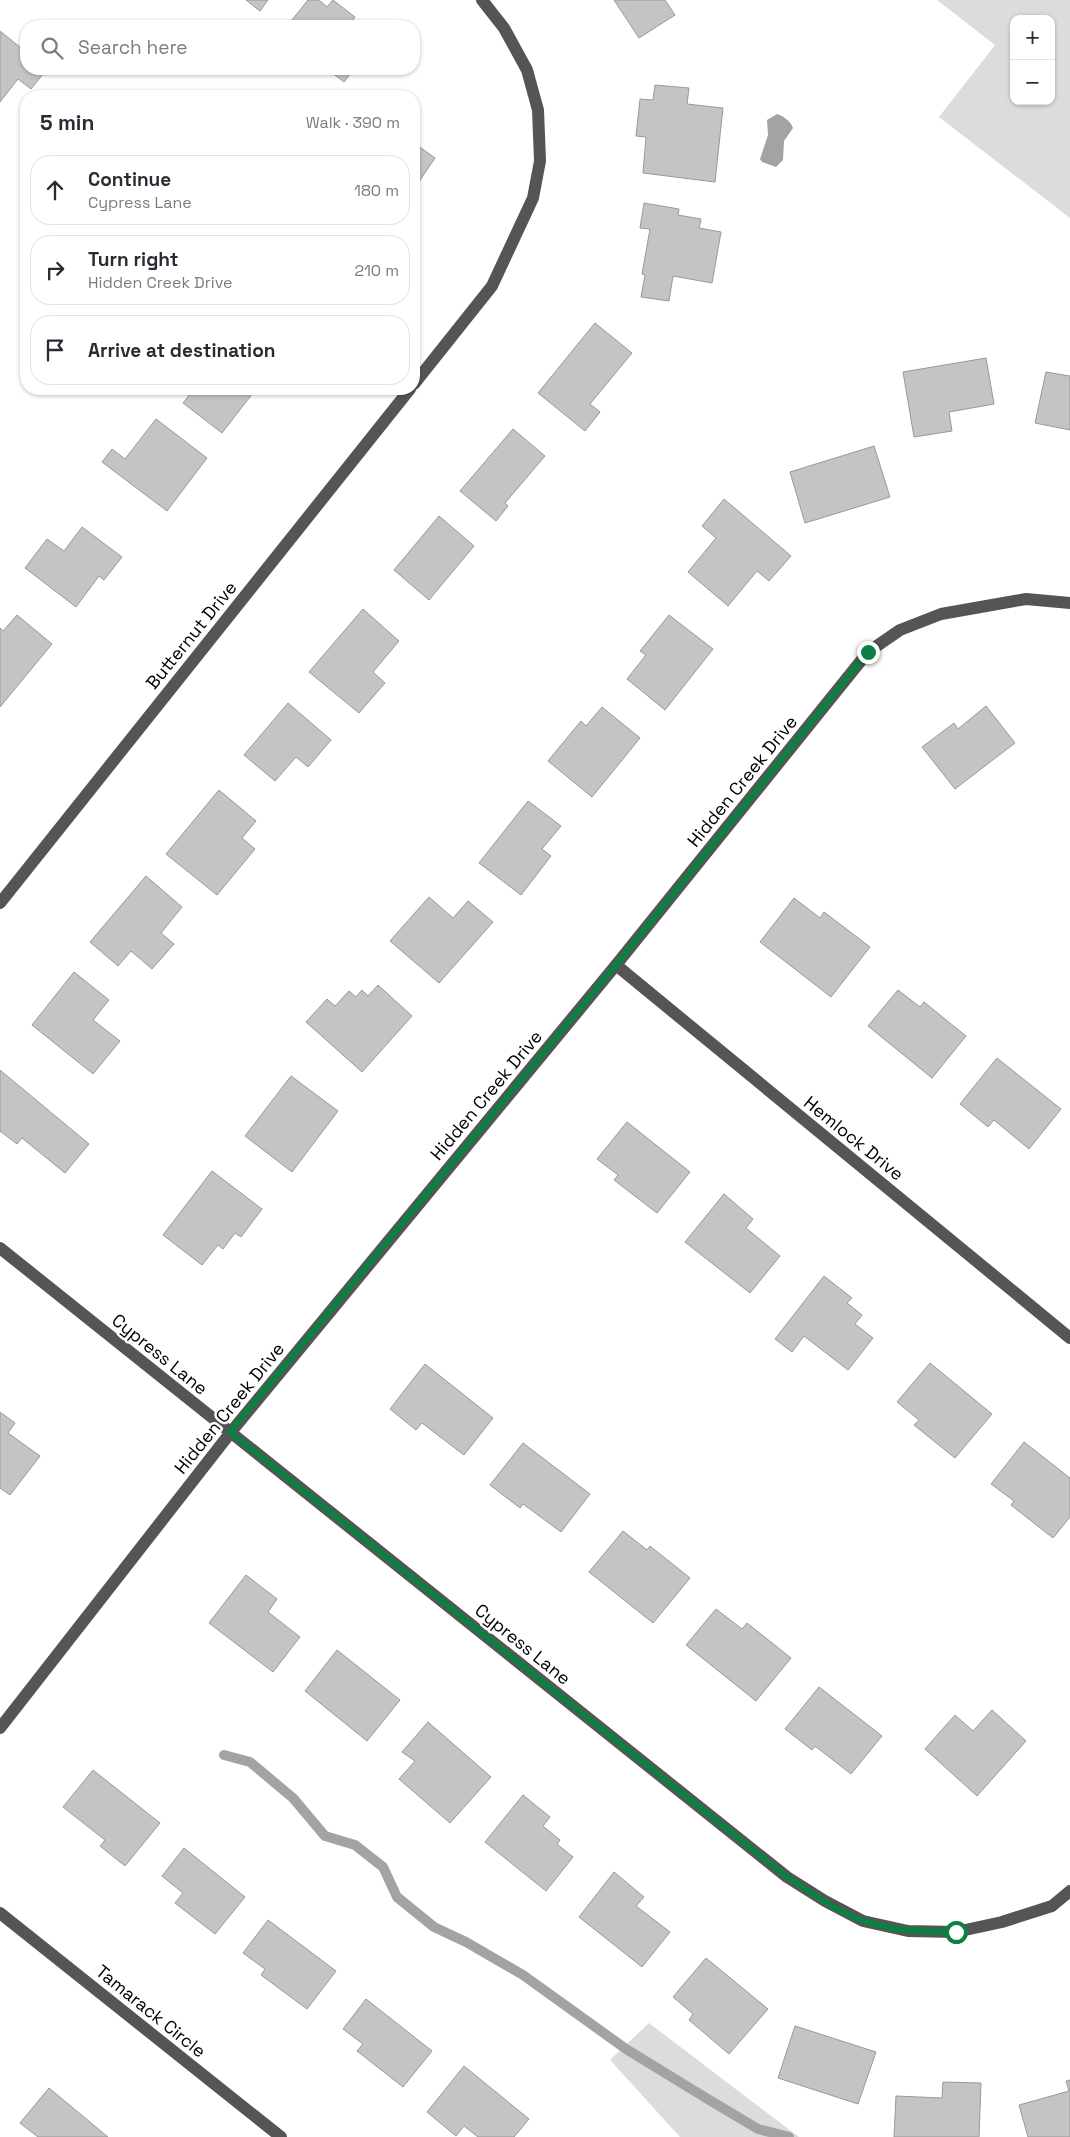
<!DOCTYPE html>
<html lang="en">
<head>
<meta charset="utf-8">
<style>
	:root { --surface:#fff; --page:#f7f7f7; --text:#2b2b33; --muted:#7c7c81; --line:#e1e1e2 }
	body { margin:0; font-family:"Space Grotesk",sans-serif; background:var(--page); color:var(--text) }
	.controls { position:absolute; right:15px; top:15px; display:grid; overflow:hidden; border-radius:10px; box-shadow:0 1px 4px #0004 }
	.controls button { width:45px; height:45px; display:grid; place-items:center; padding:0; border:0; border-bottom:1px solid var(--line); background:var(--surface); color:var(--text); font:25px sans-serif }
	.stop { position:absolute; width:15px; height:15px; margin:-11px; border:4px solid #0b8043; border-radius:50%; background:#fff }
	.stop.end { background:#0b8043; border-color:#fff; box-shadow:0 1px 5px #0008 }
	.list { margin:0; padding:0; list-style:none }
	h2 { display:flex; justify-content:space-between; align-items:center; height:65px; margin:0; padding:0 20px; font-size:21px }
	h2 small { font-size:16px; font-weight:400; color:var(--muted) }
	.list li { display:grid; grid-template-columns:32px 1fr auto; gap:15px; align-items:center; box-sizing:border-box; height:70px; margin:0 10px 10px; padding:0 10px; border:1px solid var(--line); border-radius:20px }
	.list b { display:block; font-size:19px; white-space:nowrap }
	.list p { margin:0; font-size:16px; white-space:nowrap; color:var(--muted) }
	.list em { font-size:16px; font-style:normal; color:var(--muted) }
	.icon { flex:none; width:28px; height:28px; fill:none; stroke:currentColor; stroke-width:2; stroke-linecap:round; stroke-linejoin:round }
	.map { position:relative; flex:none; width:1070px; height:2137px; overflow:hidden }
	.search { position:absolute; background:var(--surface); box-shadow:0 1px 4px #0004; left:20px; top:20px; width:400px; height:55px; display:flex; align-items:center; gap:12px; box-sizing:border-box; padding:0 18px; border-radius:20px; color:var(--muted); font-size:19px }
	.panel { position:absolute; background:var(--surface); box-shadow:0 1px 4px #0004; left:20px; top:90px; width:400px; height:305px; border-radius:20px }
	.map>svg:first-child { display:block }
</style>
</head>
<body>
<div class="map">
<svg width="1070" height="2137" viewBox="0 0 1070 2137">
	<rect width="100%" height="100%" fill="#fff"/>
	<g fill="#dcdcdc" fill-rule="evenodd">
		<path d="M937,0H1070V218L939,117L995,45ZM1014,19H1051V101H1014Z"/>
		<path d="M649,2023L799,2137H680L610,2060Z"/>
	</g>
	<path fill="#a3a3a3" d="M777,114C784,116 791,122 793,128L784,141L783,160L776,167L762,162L760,159L768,135L767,120Z"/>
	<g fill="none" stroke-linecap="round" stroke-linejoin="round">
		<path stroke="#a3a3a3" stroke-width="10" d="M224,1755L250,1762L293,1798L325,1836L355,1845L383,1867L397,1897L434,1927L466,1942L523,1975L626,2049L706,2098L758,2129L789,2137"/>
	</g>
	<g fill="#c4c4c4" stroke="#999">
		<path d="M246,0H268L260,11Z"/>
		<path d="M308,0H319L327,7L333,0L355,17L349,26H287Z"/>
		<path d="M614,0H665L675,15L639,38Z"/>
		<path d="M0,31L26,52V69H47L31,89L18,79L0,102Z"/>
		<path d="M327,69H354L344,82Z"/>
		<path d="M655,85L689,88L687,104L723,108L715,182L643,173L646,137L636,136L640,99L653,100Z"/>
		<path d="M414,143L435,158L414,189Z"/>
		<path d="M644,203L679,209L678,215L701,219L699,228L721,232L712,283L673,276L669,301L641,297L645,275L642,274L650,229L640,228Z"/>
		<path d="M595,323L632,353L590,404L600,412L585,431L538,393Z"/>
		<path d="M986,358L994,404L949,412L952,431L914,437L903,372Z"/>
		<path d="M1046,372L1070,376V430L1035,423Z"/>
		<path d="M194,389H256L222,433L183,403Z"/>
		<path d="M156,419L207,458L167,511L102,462L112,449L125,459Z"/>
		<path d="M513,429L545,456L505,503L508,506L496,521L460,491Z"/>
		<path d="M874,446L890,497L805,523L790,472Z"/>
		<path d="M724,499L791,556L769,581L757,571L728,606L688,572L716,538L702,526Z"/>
		<path d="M439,516L474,546L429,600L394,570Z"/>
		<path d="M82,527L122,557L104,580L99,576L76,607L25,568L47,539L64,551Z"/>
		<path d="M363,609L399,641L373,672L385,683L359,713L309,672Z"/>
		<path d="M17,615L52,644L0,707V628L3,631Z"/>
		<path d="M669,615L713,649L665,710L627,679L646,655L640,651Z"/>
		<path d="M288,703L331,740L308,767L296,757L275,781L244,755Z"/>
		<path d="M986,706L1015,743L955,789L922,747L954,723L958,729Z"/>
		<path d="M602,707L640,738L592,797L548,761L581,721L586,726Z"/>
		<path d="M219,790L256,821L242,838L255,849L217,895L166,854Z"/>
		<path d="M528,801L561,826L542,849L551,856L521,895L479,863Z"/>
		<path d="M146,876L182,907L161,933L174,944L152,969L131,951L118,966L90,942Z"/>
		<path d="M429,897L453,918L468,901L493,922L439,983L390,941Z"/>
		<path d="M794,898L820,918L824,912L870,947L831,997L760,942Z"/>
		<path d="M74,972L109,1000L93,1020L120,1041L93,1074L32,1025Z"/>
		<path d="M378,985L412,1016L362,1072L306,1022L327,999L335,1006L349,991L356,997L362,990L368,996Z"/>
		<path d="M898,990L920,1007L924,1002L966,1036L932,1078L868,1026Z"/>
		<path d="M997,1058L1061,1109L1029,1149L994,1120L988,1127L960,1104Z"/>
		<path d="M0,1070L89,1144L65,1173L22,1138L17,1144L0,1131Z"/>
		<path d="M291,1076L338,1111L292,1172L245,1136Z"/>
		<path d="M627,1122L690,1172L657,1213L614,1180L618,1175L597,1159Z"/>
		<path d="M212,1171L262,1209L241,1237L235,1233L223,1249L218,1245L202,1265L163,1235Z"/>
		<path d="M724,1194L753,1219L746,1228L780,1256L750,1293L685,1242Z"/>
		<path d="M824,1276L852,1298L847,1303L862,1315L855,1324L873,1338L848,1370L804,1336L792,1352L775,1339Z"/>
		<path d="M930,1363L992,1414L955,1458L914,1425L919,1420L897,1402Z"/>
		<path d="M425,1364L493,1418L464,1455L422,1423L416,1430L390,1409Z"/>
		<path d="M0,1412L15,1423L8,1433L40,1456L10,1495L0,1488Z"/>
		<path d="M1024,1442L1070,1478V1517L1053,1538L1011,1505L1014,1501L991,1484Z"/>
		<path d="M523,1443L590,1494L561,1532L523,1504L520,1508L490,1485Z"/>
		<path d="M623,1531L647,1550L650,1546L690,1578L653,1623L589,1572Z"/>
		<path d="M246,1575L277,1599L268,1612L300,1637L273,1672L209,1623Z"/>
		<path d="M716,1609L742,1629L747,1623L791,1658L756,1701L686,1645Z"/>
		<path d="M337,1650L400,1700L367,1741L305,1691Z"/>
		<path d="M819,1687L882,1736L851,1774L815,1746L812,1750L785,1729Z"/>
		<path d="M992,1710L1026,1741L977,1796L925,1749L955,1715L973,1731Z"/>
		<path d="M428,1722L491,1777L450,1823L399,1779L415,1761L402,1752Z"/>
		<path d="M93,1770L160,1823L125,1866L100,1846L105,1840L63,1807Z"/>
		<path d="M523,1795L550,1817L543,1826L560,1840L557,1844L573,1857L546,1891L485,1842Z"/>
		<path d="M184,1848L245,1897L215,1934L175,1903L183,1893L162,1876Z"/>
		<path d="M614,1872L644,1897L636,1906L670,1932L642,1967L579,1917Z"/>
		<path d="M268,1920L336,1971L307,2009L261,1975L265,1969L243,1953Z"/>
		<path d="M706,1958L768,2009L729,2054L689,2020L693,2014L673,1997Z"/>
		<path d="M366,1999L432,2051L403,2087L357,2051L363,2044L343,2029Z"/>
		<path d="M795,2026L876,2052L858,2104L778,2078Z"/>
		<path d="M464,2066L529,2119L514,2137H478L464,2126L456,2136L427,2112Z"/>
		<path d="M1070,2080V2137H1028L1019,2105L1069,2091L1066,2081Z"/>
		<path d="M943,2082L981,2083L979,2137H894L896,2096L942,2098Z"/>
		<path d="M49,2088L108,2137H38L20,2123Z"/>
	</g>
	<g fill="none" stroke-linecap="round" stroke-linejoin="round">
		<g stroke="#555" stroke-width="12">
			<path d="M414,384L492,286L533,198L540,161L538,110L527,70L504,28L482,0"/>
			<path d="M0,903L410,389"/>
			<path d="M616,965L1070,1338"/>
			<path d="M0,1248L787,1877L825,1901L863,1921L908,1931L956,1932L1002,1922L1052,1906L1070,1891"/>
			<path d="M0,1728L231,1432L616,965L868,652L900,630L941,614L1026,599L1070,603"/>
			<path d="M0,1913L281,2137"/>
		</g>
	</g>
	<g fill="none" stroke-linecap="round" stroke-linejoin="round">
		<path stroke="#0b8043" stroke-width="6" d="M868,652L616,965L230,1432L787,1877C810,1892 838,1912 864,1921C894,1931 925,1932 956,1932"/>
	</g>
	<g text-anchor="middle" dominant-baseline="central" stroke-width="5" stroke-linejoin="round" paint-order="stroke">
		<g font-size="18" fill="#000" stroke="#fff">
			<text transform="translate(191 635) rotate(-51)">Butternut Drive</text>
			<text transform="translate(742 781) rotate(-51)">Hidden Creek Drive</text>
			<text transform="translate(486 1095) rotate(-50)">Hidden Creek Drive</text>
			<text transform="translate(854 1138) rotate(39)">Hemlock Drive</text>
			<text transform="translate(160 1354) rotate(39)">Cypress Lane</text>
			<text transform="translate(229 1408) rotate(-51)">Hidden Creek Drive</text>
			<text transform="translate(523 1644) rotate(39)">Cypress Lane</text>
			<text transform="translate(151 2011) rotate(39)">Tamarack Circle</text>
		</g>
	</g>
</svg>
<div class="controls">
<button>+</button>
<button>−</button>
</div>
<div class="stop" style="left:956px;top:1932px"></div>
<div class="stop end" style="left:868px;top:652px"></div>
<div class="search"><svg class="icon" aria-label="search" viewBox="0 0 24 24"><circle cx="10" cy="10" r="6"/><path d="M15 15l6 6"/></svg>Search here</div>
<section class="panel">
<h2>5 min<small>Walk · 390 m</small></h2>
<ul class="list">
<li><svg class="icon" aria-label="ahead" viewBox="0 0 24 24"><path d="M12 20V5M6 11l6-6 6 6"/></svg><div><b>Continue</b><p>Cypress Lane</p></div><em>180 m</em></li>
<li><svg class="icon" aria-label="right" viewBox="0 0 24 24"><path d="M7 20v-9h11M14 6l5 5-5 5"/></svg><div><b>Turn right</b><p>Hidden Creek Drive</p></div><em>210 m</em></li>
<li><svg class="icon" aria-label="arrive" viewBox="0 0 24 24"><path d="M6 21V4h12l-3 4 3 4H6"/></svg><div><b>Arrive at destination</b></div></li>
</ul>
</section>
</div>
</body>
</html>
